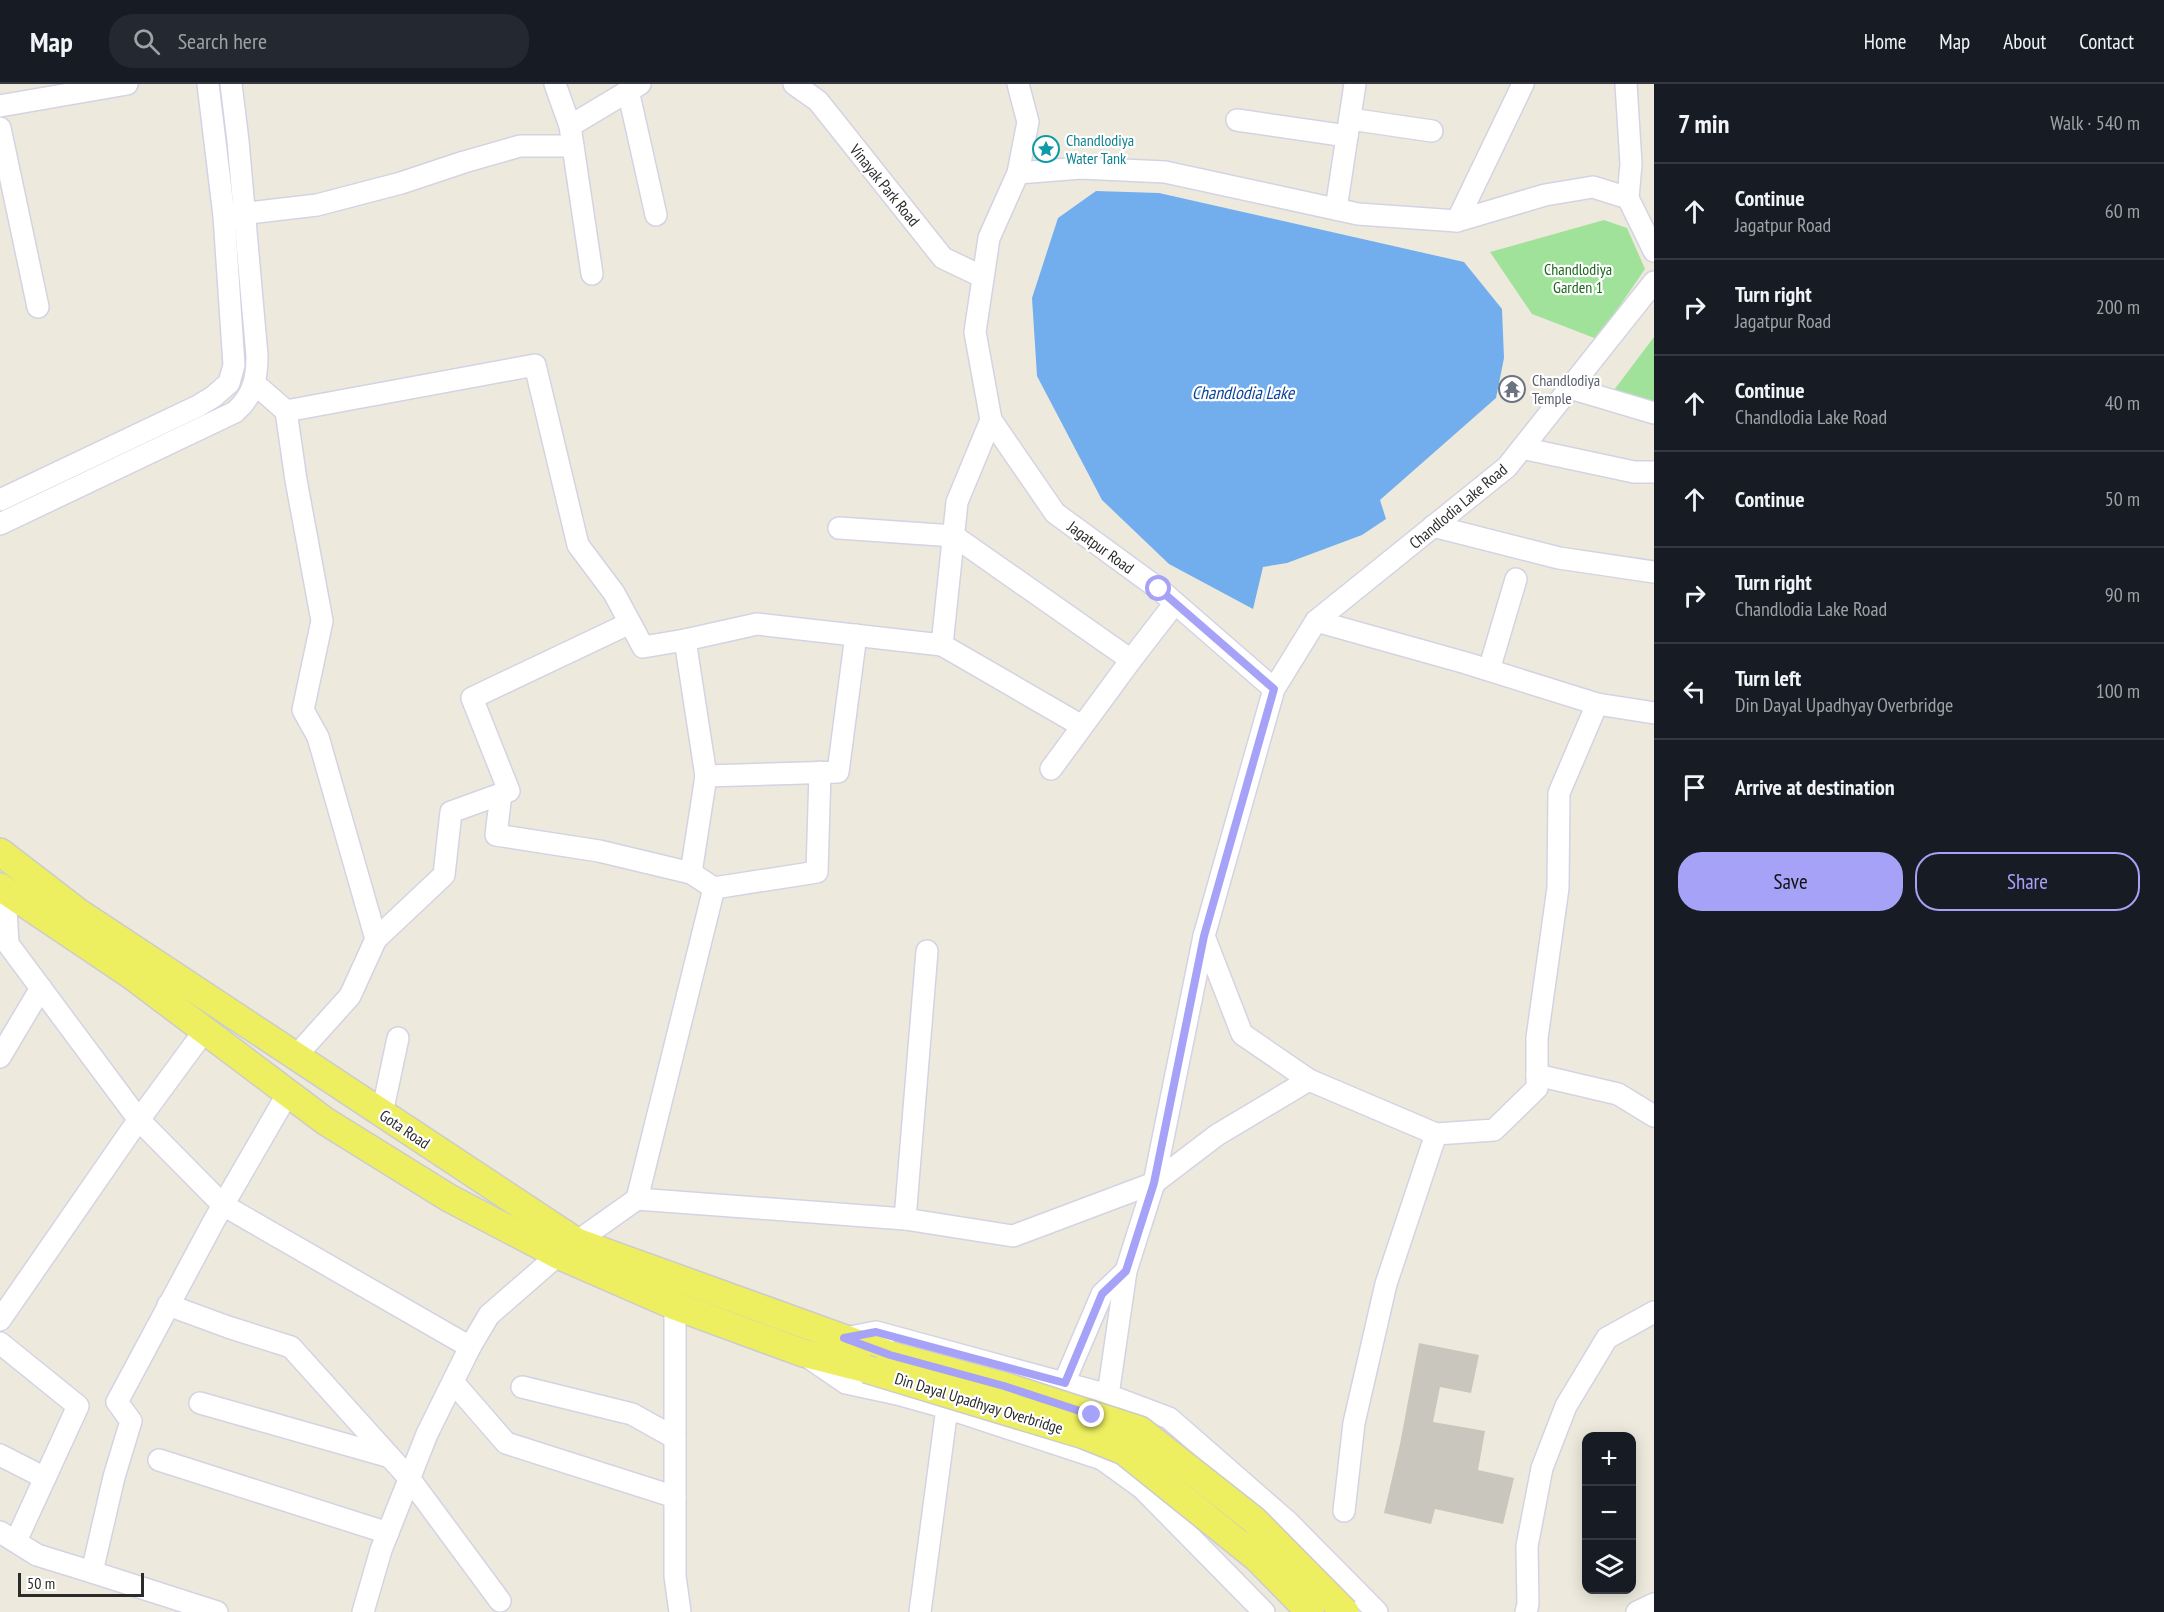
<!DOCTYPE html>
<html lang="en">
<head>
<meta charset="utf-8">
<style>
	:root { --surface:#171b24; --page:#242831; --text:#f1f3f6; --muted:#9ea1a6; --line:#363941; --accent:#a6a2f7 }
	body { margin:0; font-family:"PT Sans Narrow",sans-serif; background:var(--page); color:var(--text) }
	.controls { position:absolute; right:18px; bottom:18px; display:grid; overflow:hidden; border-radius:12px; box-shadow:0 3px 15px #0003 }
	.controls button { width:54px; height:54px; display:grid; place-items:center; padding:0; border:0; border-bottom:2px solid var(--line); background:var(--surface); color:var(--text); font:30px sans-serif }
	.scale { position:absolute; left:18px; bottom:15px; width:126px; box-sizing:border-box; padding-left:6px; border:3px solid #2b2b2b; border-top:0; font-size:16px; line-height:21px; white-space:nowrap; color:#2b2b2b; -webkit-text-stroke:4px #fff; paint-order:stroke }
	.stop { position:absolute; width:18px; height:18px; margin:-14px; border:4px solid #a6a2f7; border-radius:50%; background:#fff }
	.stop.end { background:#a6a2f7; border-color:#fff; box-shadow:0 2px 6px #0008 }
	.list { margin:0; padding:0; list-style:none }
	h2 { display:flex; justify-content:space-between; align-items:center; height:78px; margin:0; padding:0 24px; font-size:26px }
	h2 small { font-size:20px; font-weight:400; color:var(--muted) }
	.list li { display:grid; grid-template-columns:39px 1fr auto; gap:18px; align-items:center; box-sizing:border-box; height:96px; padding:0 24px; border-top:2px solid var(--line) }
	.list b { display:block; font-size:22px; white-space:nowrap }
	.list p { margin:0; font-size:20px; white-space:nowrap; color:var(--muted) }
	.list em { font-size:20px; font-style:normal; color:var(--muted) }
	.actions { display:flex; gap:12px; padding:18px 24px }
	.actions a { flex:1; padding:14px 0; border:2px solid var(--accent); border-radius:24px; text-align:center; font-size:21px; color:var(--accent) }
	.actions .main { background:var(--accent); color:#111 }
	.icon { flex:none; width:33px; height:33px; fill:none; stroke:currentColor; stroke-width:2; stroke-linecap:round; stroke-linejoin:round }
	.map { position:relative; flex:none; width:1654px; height:1528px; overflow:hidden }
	header { display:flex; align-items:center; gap:36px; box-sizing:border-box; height:84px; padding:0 30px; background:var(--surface); border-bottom:2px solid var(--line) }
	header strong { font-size:28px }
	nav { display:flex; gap:33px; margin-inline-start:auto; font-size:21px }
	.search { width:420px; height:54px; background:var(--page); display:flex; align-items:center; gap:15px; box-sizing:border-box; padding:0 21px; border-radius:24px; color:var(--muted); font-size:22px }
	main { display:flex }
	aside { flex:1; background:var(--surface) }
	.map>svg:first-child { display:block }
</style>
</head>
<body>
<header>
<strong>Map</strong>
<div class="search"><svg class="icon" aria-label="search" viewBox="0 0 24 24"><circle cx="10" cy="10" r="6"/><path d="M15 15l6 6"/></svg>Search here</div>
<nav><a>Home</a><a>Map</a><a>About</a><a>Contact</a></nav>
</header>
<main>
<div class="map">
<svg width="1654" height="1528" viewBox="0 0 1654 1528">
	<rect width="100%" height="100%" fill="#edeadd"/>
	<g fill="#a1e29b">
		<path d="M1604,136L1627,144L1645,185L1597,255L1532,230L1490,168Z"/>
		<path d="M1654,253V323L1611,310Z"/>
	</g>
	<path fill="#72aeed" d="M1096,107L1159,109L1464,178L1502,225L1504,274L1496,314L1380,416L1386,435L1362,451L1287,479L1263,483L1253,525L1169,480L1102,416L1037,292L1032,214L1058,134Z"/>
	<path fill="#c8c6bd" d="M1419,1259L1479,1271L1471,1309L1440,1303L1433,1338L1485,1347L1478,1386L1514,1394L1503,1440L1435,1425L1431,1440L1384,1429L1400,1360Z"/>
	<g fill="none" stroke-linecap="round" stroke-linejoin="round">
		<defs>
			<g id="minor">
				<path d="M555,0L570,42L640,0"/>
				<path d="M794,0L818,17L943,174L983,193"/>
				<path d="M1018,0L1028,38L1018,89L989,154L975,248L991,336L1055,429L1159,505L1274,605"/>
				<path d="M1626,0L1631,80L1628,114"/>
				<path d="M628,6L656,131"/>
				<path d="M0,22L127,0"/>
				<path d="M1350,35L1432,47"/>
				<path d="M1237,36L1347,52"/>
				<path d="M570,42L592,190"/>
				<path d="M0,44L38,223"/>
				<path d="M1018,89L1081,84L1165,88L1358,130L1457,137L1545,111L1593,103L1628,114L1654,167"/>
				<path d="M1336,125L1355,0"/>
				<path d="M231,131L317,121L401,99L464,78L520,62H573"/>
				<path d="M1457,137L1523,0"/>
				<path d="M255,300L286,327L535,281L578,461L614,509L643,563L685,556L757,540L942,561L957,418L991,336"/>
				<path d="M1570,304L1654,329"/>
				<path d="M286,327L296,396L322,537L303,626L318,653L376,855L350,912L296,972"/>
				<path d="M1522,364L1634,388H1654"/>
				<path d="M0,416L198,322L213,313L229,299L234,281L224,132L208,0"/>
				<path d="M0,440L235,328C253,312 257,295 257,272L238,57L231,0"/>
				<path d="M1433,442L1559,474L1654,488"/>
				<path d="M839,444L954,452L1131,576L1175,519"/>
				<path d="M685,556L706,692L838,688L856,551"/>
				<path d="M942,561L1082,642"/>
				<path d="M1489,586L1516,495"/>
				<path d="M1597,620L1654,629"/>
				<path d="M1051,685L1131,576"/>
				<path d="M501,710L496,751L599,767L691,789"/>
				<path d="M714,804L817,788L820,688"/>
				<path d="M5,807L8,860L139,1036L223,1121L470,1263"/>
				<path d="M1204,852L1242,950L1309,996L1436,1050L1494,1046L1537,1004V954L1558,804L1559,709L1597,620L1466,579L1316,537"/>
				<path d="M376,855L444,791L451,728L509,707L472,614L630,539"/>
				<path d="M0,973L41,904"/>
				<path d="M1537,991L1618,1010L1654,1032"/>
				<path d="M382,1029L398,954"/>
				<path d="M637,1115L714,804L691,789L706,692"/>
				<path d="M905,1135L927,867"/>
				<path d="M168,1221L228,1243L291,1263L409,1394L500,1517"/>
				<path d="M675,1222V1492L680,1528"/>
				<path d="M0,1236L130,1048L205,946"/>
				<path d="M845,1254L876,1248L1108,1311L1169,1334L1288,1438L1377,1528"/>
				<path d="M0,1259L78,1322L16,1457"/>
				<path d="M811,1275L846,1299L897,1310L947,1324L1102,1375L1142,1404L1264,1528"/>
				<path d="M453,1298L506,1359L675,1413"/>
				<path d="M1064,1299L1102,1210L1126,1187"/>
				<path d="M522,1303L632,1330L675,1354"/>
				<path d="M200,1319L390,1373"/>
				<path d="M0,1371L45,1394"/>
				<path d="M1102,1375L1108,1311L1126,1187L1154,1099L1204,852L1274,605L1316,537L1507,383L1654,198"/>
				<path d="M159,1376L388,1449"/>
				<path d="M1344,1427L1354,1339L1386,1200L1436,1050"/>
				<path d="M0,1448L37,1471L92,1488"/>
				<path d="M217,1528L92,1488L114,1393L131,1337L117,1318L215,1135L288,1009"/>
				<path d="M363,1528L381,1466L427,1350L470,1263L489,1231L558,1171L637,1115L905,1135L1013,1152L1154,1099L1217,1051L1309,996"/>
				<path d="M920,1528L947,1324"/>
				<path d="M1526,1528L1528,1520L1527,1462L1542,1384L1566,1322L1607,1254L1654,1228"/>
				<path d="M1637,1528L1654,1520"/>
			</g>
			<g id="major">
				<path d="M0,768L78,828L577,1158L890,1271"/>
				<path d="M0,803L131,891L325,1037L449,1114L558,1171L675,1222L803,1269L866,1285"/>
			</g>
		</defs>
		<use href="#minor" stroke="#d4d3e3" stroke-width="24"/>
		<use href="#major" stroke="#ccc" stroke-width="30"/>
		<use href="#minor" stroke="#fff" stroke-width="21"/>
		<use href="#major" stroke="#edef60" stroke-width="27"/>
		<defs>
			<g id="major-bridge">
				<path d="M890,1271L1004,1302L1140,1346L1254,1436L1345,1528"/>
				<path d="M866,1285L1084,1351L1124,1367L1257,1474L1310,1528"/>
			</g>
		</defs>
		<use href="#major-bridge" stroke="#ccc" stroke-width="30" stroke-linecap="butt"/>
		<use href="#major-bridge" stroke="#edef60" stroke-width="27"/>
	</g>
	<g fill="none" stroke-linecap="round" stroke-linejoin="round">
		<path stroke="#a6a2f7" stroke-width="8" d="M1092,1331L1004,1302L890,1271L844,1254L876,1248L1065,1299L1102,1210L1126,1187L1154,1099L1204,852L1274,605L1159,505"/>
	</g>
	<defs>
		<symbol id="sight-ring" viewBox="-11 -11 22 22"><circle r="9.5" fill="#fff" stroke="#0f9aa8" stroke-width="1.5"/><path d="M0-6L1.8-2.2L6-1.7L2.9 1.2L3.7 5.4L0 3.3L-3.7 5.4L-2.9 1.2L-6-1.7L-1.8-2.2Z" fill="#0f9aa8"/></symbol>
		<symbol id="temple-ring" viewBox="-11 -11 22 22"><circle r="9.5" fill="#fff" stroke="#6b7280" stroke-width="1.5"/><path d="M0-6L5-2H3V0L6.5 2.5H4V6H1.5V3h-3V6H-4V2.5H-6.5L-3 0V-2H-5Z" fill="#6b7280"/></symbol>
	</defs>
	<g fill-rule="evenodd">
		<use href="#sight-ring" x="1031" y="50" width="30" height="30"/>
		<use href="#temple-ring" x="1497" y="290" width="30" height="30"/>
	</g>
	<g text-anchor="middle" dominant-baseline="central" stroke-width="4.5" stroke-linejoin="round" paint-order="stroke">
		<g font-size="16" fill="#0d838f" stroke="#fff" text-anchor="start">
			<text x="1066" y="56">Chandlodiya<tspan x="1066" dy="18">Water Tank</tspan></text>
		</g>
		<g font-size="16" fill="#2b2b2b" stroke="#fff">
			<text transform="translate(885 101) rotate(51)">Vinayak Park Road</text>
			<text transform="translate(1458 422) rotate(-40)">Chandlodia Lake Road</text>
			<text transform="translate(1101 463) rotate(36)">Jagatpur Road</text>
			<text transform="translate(405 1045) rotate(34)">Gota Road</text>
			<text transform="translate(979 1319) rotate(17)">Din Dayal Upadhyay Overbridge</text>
		</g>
		<g font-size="16" fill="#1b681e" stroke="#fff">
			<text x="1578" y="185">Chandlodiya<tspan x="1578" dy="18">Garden 1</tspan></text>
		</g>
		<g font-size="16" fill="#5b616d" stroke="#fff" text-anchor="start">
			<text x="1532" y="296">Chandlodiya<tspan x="1532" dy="18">Temple</tspan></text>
		</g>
		<g font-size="18" font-style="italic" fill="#0f489b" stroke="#fff">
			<text x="1243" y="308">Chandlodia Lake</text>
		</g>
	</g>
</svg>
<div class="controls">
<button>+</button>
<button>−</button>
<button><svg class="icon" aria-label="layers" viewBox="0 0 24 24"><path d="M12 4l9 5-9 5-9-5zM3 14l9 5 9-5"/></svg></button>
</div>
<div class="scale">50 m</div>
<div class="stop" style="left:1159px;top:505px"></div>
<div class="stop end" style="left:1092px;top:1331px"></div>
</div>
<aside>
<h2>7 min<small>Walk · 540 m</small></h2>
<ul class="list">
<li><svg class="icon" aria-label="ahead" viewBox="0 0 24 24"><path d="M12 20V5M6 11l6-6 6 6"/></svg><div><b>Continue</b><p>Jagatpur Road</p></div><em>60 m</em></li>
<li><svg class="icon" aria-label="right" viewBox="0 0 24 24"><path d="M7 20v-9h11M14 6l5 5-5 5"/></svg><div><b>Turn right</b><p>Jagatpur Road</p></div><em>200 m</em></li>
<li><svg class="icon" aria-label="ahead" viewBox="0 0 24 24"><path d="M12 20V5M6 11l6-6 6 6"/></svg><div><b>Continue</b><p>Chandlodia Lake Road</p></div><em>40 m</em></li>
<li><svg class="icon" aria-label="ahead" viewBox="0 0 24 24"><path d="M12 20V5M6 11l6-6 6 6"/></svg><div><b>Continue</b></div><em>50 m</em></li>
<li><svg class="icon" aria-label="right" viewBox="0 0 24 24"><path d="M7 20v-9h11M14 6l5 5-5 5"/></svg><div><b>Turn right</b><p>Chandlodia Lake Road</p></div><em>90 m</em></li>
<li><svg class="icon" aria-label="left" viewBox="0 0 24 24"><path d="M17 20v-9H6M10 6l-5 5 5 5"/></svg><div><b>Turn left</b><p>Din Dayal Upadhyay Overbridge</p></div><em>100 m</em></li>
<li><svg class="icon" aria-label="arrive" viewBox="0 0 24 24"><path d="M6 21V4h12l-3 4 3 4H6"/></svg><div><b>Arrive at destination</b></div></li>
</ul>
<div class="actions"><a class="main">Save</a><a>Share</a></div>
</aside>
</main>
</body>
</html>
